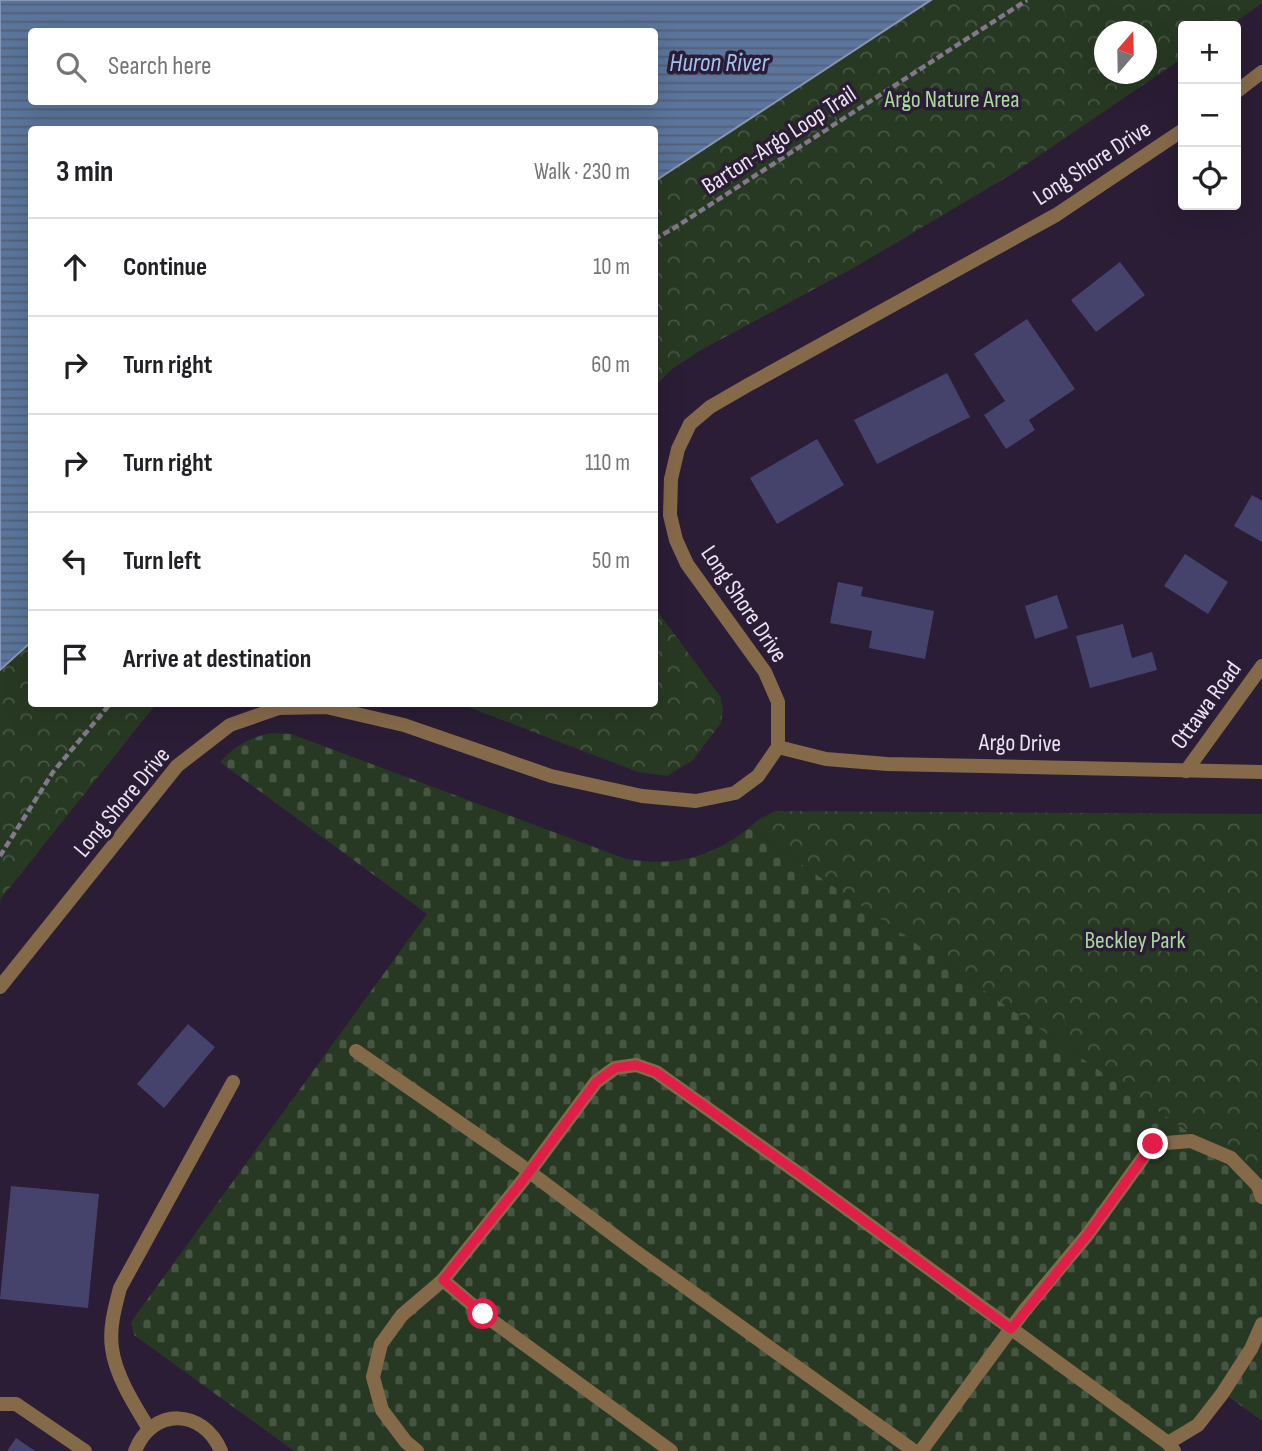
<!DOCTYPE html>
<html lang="en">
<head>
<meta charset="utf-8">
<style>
	:root { --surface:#fff; --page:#f2f2f2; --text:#202124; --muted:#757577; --line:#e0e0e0 }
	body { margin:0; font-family:"Sofia Sans Condensed",sans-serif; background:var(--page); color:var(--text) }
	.controls { position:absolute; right:21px; top:21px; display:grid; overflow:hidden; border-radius:7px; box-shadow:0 7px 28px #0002 }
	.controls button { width:63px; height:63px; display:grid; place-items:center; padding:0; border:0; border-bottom:2px solid var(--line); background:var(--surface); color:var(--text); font:35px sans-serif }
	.compass { position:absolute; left:1094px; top:21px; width:63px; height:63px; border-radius:50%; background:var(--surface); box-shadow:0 7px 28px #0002; rotate:20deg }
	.stop { position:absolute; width:21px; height:21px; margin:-16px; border:5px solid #e11d48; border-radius:50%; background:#fff }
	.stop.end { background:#e11d48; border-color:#fff; box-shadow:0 2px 7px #0008 }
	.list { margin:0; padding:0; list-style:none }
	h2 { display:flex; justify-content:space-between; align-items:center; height:91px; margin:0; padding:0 28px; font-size:30px }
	h2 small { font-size:23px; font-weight:400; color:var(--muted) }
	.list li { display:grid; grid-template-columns:46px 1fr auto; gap:21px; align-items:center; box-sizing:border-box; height:98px; padding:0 28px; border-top:2px solid var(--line) }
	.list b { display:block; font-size:26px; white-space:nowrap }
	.list em { font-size:23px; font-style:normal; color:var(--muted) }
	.icon { flex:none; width:38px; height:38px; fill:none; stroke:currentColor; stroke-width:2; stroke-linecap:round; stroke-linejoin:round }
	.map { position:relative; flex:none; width:1262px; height:1451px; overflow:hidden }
	.search { position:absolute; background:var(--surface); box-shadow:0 7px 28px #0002; left:28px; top:28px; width:630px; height:77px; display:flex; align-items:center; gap:18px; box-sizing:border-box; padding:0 24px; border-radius:7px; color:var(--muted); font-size:26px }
	.panel { position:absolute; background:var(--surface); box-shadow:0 7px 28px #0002; left:28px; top:126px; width:630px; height:581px; border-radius:7px }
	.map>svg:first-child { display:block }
</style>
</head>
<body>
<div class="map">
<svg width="1262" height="1451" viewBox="0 0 1262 1451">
	<defs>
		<pattern id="forest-crowns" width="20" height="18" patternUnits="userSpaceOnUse" patternTransform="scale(1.75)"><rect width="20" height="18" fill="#283923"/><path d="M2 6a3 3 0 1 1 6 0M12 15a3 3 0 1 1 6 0" fill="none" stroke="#475643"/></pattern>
		<pattern id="cemetery-stones" width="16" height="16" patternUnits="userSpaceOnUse" patternTransform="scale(1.75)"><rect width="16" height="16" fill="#283923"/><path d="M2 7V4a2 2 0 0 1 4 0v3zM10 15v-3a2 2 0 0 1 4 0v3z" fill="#475643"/></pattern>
		<pattern id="water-rules" width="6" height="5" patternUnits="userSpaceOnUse" patternTransform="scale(1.75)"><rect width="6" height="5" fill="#5b759c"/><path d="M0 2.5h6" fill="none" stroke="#525f77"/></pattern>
	</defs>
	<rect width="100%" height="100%" fill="#2a1d35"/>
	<g fill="url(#forest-crowns)" fill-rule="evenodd">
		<path d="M931,0H1262V3L1230,26H1183V58L1012,174L857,266L701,350L672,369L655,386L654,181ZM1104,32H1146V74H1104Z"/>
		<path d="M655,608L720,696L723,709L721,723L693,760L667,776L638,772L460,704H654Z"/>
		<path d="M31,642L32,704H156L0,900V670Z"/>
		<path d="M775,811L1262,814V1183L749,828L758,820Z"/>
	</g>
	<path fill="url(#cemetery-stones)" d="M270,733L291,734L626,859C674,867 711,858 749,828L1262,1183V1421L1218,1389L1173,1451H294L134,1335L131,1322L427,914L220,762C236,745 247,739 270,733Z"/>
	<path fill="url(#water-rules)" stroke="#8696b6" stroke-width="2" fill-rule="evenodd" d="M0,0H931L655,181L654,130H32L31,642L0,670ZM32,32H654V102H32Z"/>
	<g fill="#45436c">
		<path d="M1120,262L1145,295L1096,332L1071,300Z"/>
		<path d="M1027,319L1075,389L1029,420L1035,430L1006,449L984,415L1005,401L974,354Z"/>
		<path d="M947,373L970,417L877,464L854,420Z"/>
		<path d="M817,439L844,485L777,524L750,478Z"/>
		<path d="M1252,495L1262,501V542L1234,526Z"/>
		<path d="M1185,554L1228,582L1208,614L1164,586Z"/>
		<path d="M838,582L863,587L861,596L934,611L925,659L869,648L872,631L830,623Z"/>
		<path d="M1057,595L1068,628L1035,639L1025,606Z"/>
		<path d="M1123,624L1132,658L1152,652L1157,670L1090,688L1076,636Z"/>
		<path d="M188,1024L215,1047L164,1108L137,1084Z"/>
		<path d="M11,1186L99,1194L88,1308L0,1299Z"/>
		<path d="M16,1438L35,1451H7Z"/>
	</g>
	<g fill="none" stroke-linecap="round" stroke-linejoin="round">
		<g stroke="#82778b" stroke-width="4.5" stroke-dasharray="7 3.5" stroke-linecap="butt">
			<path d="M654,239L671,230L1027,0"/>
			<path d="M0,856L53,772L110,704"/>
		</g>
		<g stroke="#856a4a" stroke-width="14">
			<path d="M356,1051L519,1164L635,1251L914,1451"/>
			<path d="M443,1280L483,1314L671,1451"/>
			<path d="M0,1404H16L85,1451"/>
			<path d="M149,1429C135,1406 115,1375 112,1348C109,1328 115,1307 120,1288L233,1082"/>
			<path d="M1168,1443L1198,1425L1222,1394L1251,1349L1262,1324"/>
			<path d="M417,1451L406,1442L382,1410L373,1377L381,1344L402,1315L443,1280L524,1179L596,1082L615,1068L636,1065L656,1072L805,1178L1168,1443L1174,1451"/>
			<path d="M921,1451L1024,1311L1088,1234L1153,1144L1191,1141L1231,1158L1258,1186L1262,1197"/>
		</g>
		<g stroke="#856a4a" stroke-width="14">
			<path d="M1236,92L1262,72"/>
			<path d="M778,747L826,759L887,764L1262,772"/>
			<path d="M1186,771L1262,666"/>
			<path d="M0,987L177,766L230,725L279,708L326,707L404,725L551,776L642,796L696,801L735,793L758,776L778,747V702L765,672L687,564L676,540L670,515L671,479L678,449L690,424L710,407L748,385L1056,215L1183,130"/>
			<path d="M135,1451C152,1407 203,1408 221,1451"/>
		</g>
	</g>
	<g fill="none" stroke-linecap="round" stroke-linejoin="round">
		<path stroke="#e11d48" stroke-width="9" d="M483,1314L443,1280L524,1179L596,1082L615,1068L636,1065L656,1072L805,1178L1011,1329L1088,1234L1153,1144"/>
	</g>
	<g text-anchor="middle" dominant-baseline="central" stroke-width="7" stroke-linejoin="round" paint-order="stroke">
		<g font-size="24" fill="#aada9c" stroke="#2a1d35">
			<text x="952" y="99">Argo Nature Area</text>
			<text x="1135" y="940">Beckley Park</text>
		</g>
		<g font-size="24" fill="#ebe3f2" stroke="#2a1d35">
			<text transform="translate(779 140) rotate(-33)">Barton-Argo Loop Trail</text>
			<text transform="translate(1092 163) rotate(-33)">Long Shore Drive</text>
			<text transform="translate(744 604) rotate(56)">Long Shore Drive</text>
			<text transform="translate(1206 705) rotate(-54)">Ottawa Road</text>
			<text transform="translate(1020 743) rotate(1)">Argo Drive</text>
			<text transform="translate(122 802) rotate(-50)">Long Shore Drive</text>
		</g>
		<g font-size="26" font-style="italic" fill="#a1c2f3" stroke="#2a1d35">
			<text x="719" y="63">Huron River</text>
		</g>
	</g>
</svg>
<div class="controls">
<button>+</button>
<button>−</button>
<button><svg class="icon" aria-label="locate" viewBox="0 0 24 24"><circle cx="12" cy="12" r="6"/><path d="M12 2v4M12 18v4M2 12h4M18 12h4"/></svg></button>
</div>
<svg class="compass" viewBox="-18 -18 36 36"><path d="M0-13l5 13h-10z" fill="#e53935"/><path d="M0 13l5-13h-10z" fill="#757577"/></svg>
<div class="stop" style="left:483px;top:1314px"></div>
<div class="stop end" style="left:1153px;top:1144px"></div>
<div class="search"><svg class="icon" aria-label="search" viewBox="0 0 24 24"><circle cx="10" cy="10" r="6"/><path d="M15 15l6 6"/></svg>Search here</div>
<section class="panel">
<h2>3 min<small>Walk · 230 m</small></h2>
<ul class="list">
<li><svg class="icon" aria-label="ahead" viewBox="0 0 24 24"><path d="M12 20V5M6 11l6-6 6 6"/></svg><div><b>Continue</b></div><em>10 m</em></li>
<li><svg class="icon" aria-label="right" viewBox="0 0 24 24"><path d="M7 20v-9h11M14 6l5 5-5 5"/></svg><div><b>Turn right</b></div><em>60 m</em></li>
<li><svg class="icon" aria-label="right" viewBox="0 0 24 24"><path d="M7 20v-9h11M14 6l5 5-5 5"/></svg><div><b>Turn right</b></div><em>110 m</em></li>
<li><svg class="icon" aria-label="left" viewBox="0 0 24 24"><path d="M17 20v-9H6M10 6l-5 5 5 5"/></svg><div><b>Turn left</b></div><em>50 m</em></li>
<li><svg class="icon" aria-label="arrive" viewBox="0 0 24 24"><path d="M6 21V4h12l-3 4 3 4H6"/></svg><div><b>Arrive at destination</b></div></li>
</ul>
</section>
</div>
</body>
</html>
